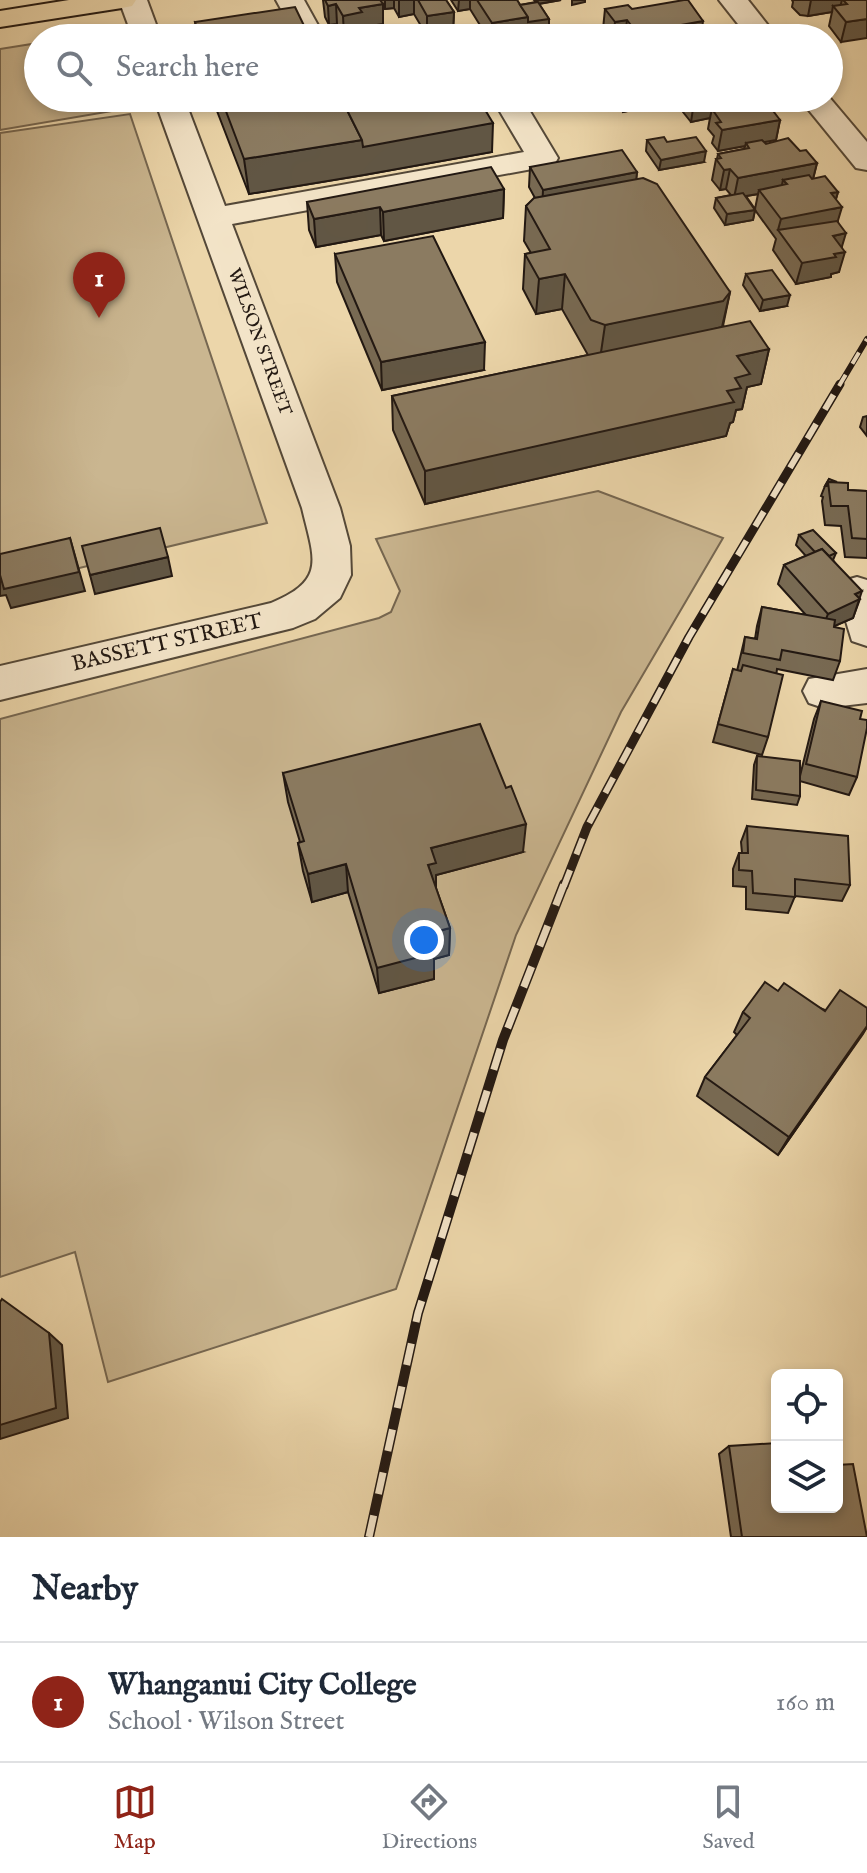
<!DOCTYPE html>
<html lang="en">
<head>
<meta charset="utf-8">
<style>
	:root { --surface:#fff; --page:#f6f6f7; --text:#1f2937; --muted:#747a83; --line:#e0e1e3; --accent:#8f2418 }
	body { margin:0; font-family:"IM FELL English",serif; background:var(--page); color:var(--text) }
	.controls { position:absolute; right:24px; bottom:24px; display:grid; overflow:hidden; border-radius:12px; box-shadow:0 4px 12px #0003 }
	.controls button { width:72px; height:72px; display:grid; place-items:center; padding:0; border:0; border-bottom:2px solid var(--line); background:var(--surface); color:var(--text); font:40px sans-serif }
	.you { position:absolute; left:424px; top:940px; width:28px; height:28px; margin:-20px; border:6px solid #fff; border-radius:50%; background:#1a73e8; box-shadow:0 0 0 12px #1a73e833 }
	.badge { display:grid; place-items:center; width:52px; height:52px; border-radius:50%; background:var(--accent); color:#fff; font-size:26px; font-weight:700 }
	.pin { position:absolute; translate:-50% -66px; filter:drop-shadow(0 2px 4px #0008) }
	.pin::after { content:''; position:absolute; top:42px; width:28px; height:24px; background:inherit; clip-path:polygon(0 0,100% 0,50% 100%) }
	.list { margin:0; padding:0; list-style:none }
	h2 { display:flex; justify-content:space-between; align-items:center; height:104px; margin:0; padding:0 32px; font-size:34px }
	h2 small { font-size:26px; font-weight:400; color:var(--muted) }
	.list li { display:grid; grid-template-columns:52px 1fr auto; gap:24px; align-items:center; box-sizing:border-box; height:120px; padding:0 32px; border-top:2px solid var(--line) }
	.list b { display:block; font-size:30px; white-space:nowrap }
	.list p { margin:0; font-size:26px; white-space:nowrap; color:var(--muted) }
	.list em { font-size:26px; font-style:normal; color:var(--muted) }
	.icon { flex:none; width:44px; height:44px; fill:none; stroke:currentColor; stroke-width:2; stroke-linecap:round; stroke-linejoin:round }
	.map { position:relative; flex:none; width:867px; height:1537px; overflow:hidden }
	.search { position:absolute; background:var(--surface); box-shadow:0 4px 12px #0003; left:24px; right:24px; top:24px; height:88px; display:flex; align-items:center; gap:20px; box-sizing:border-box; padding:0 28px; border-radius:44px; color:var(--muted); font-size:30px }
	.sheet { height:224px; background:var(--surface) }
	nav { display:flex; justify-content:space-around; align-items:center; box-sizing:border-box; height:112px; border-top:2px solid var(--line); background:var(--surface); font-size:22px; color:var(--muted) }
	nav a { display:grid; justify-items:center; gap:4px }
	nav .on { color:var(--accent) }
	.map>svg:first-child { display:block }
</style>
</head>
<body>
<div class="map">
<svg width="867" height="1537" viewBox="0 0 867 1537">
	<rect width="100%" height="100%" fill="#ecd6aa"/>
	<filter id="stains"><feTurbulence type="fractalNoise" baseFrequency=".0025" numOctaves="4"/><feColorMatrix values="0 0 0 0 .2 0 0 0 0 .09 0 0 0 0 .02 0 0 0 .5 -.17"/></filter>
	<radialGradient id="worn" r=".72"><stop offset=".6" stop-color="#630" stop-opacity="0"/><stop offset="1" stop-color="#630" stop-opacity=".3"/></radialGradient>
	<g fill="#cab690" stroke="#766751" stroke-width="2">
		<path d="M38,43V98H107L112,111L0,130V49Z"/>
		<path d="M130,114L267,523L0,587V133Z"/>
		<path d="M598,491L723,538L621,712L516,935L396,1289L108,1382L75,1252L0,1277V719L379,618L391,612L400,591L376,539Z"/>
	</g>
	<g fill="none" stroke-linecap="round" stroke-linejoin="round">
		<defs>
			<g id="minor">
				<path d="M119,0H147L161,38H133Z"/>
				<path d="M276,0H304L325,38H297Z"/>
				<path d="M719,0H748L778,38H749Z"/>
				<path d="M829,97L867,142V170L856,168L799,98Z"/>
				<path d="M154,98H184L225,206L524,152L492,98H522L558,158L554,165L543,167L232,224L340,508L350,546L351,575L340,598L315,619L293,628L0,700V666L271,603C327,580 314,559 302,508Z"/>
				<path d="M857,577L867,580V646L852,641L837,592L843,581Z"/>
				<path d="M867,669V703L824,708L809,703L803,691L809,679Z"/>
			</g>
			<path id="major" d="M69,0H136L132,6L122,8L0,27V11Z"/>
		</defs>
		<use href="#minor" stroke="#544838" stroke-width="4"/>
		<use href="#major" stroke="#221812" stroke-width="4"/>
		<use href="#minor" fill="#f3e4c8" fill-rule="evenodd"/>
		<use href="#major" fill="#ecd6aa" fill-rule="evenodd"/>
		<defs>
			<path id="rail-far2" d="M839,386L867,339"/>
			<path id="rail-far1" d="M564,886L587,827L689,637L840,384"/>
			<path id="rail" d="M369,1537L418,1313L503,1040L564,884"/>
		</defs>
		<use href="#rail-far2" stroke="#221812" stroke-width="6"/>
		<use href="#rail-far1" stroke="#221812" stroke-width="9"/>
		<use href="#rail" stroke="#221812" stroke-width="10"/>
		<use href="#rail-far2" stroke="#f3e4c8" stroke-width="4" stroke-dasharray="13" stroke-linecap="butt"/>
		<use href="#rail-far1" stroke="#f3e4c8" stroke-width="6" stroke-dasharray="17" stroke-linecap="butt"/>
		<use href="#rail" stroke="#f3e4c8" stroke-width="7" stroke-dasharray="22" stroke-linecap="butt"/>
	</g>
	<g fill="#786a53" stroke="#221812" stroke-width="2" fill-rule="evenodd">
		<path d="M323,0H446L454,12L453,32L427,36L414,14L399,17L394,8L385,9L383,5V24L363,27V32L344,36L337,24L329,25L325,17Z"/>
		<path d="M451,0H517L520,5L536,2L534,0H561L539,4L549,19V29L527,33V37L522,38H488L470,9L458,11Z"/>
		<path d="M792,0H867L841,42L829,26L832,12L808,16L800,15L792,7L793,2Z"/>
		<path d="M605,9H632L701,35L716,38H609L603,29Z"/>
		<path d="M195,22L310,38H197Z"/>
		<path d="M212,98H478L492,152L364,175L249,194Z"/>
		<path d="M614,98H659L658,105L623,112Z"/>
		<path d="M682,98H752L751,102L780,120L776,140L764,142L766,144L800,151L817,163L813,179L838,192L836,199L838,222L842,247L839,272L831,274V277L796,284L773,250L776,239L755,210L753,220L725,225L714,208L716,198L731,195L726,189L720,190L712,180L716,159H717L718,154L744,149L745,146L718,151L712,143L714,136L708,129L710,118L691,122L683,112L685,101ZM758,194L755,209L746,196Z"/>
		<path d="M647,140L667,142L704,162L659,170L646,151Z"/>
		<path d="M530,167L637,172L636,180L730,292L723,326L769,349L761,384L747,387L742,409L736,410L733,422L730,423L726,436L425,504L393,430L392,396L588,355L562,309L536,314L523,289L525,254L531,253L524,241L526,206L535,198L529,187Z"/>
		<path d="M504,189L503,218L384,241L381,235L316,247L309,230L307,202Z"/>
		<path d="M335,254L484,370L382,390L337,282Z"/>
		<path d="M746,274L787,306L760,311L743,285Z"/>
		<path d="M867,416V436L860,427L863,417Z"/>
		<path d="M829,479L848,490L867,491V558L845,557L841,526L825,525L822,501L823,497L821,496L825,486Z"/>
		<path d="M799,535L836,553L833,560L860,599L853,618L834,626L840,661L833,680L777,669L768,737L762,755L713,742L733,669L737,671L745,637L755,639L757,626L762,607L806,615L778,584L784,565L806,556L796,545Z"/>
		<path d="M821,701L860,719L857,777L849,795L800,781V796L797,805L752,799L754,765L757,756L800,776L814,719Z"/>
		<path d="M283,773L523,852L436,875V888L450,928L449,955L434,959V979L379,993L348,892L312,902L303,871L298,843L300,842L288,802Z"/>
		<path d="M747,826L850,885L842,901L795,896L788,913L746,909V887L733,886V869L739,853H742L741,842Z"/>
		<path d="M778,991L867,1027L778,1155L697,1096L705,1077L737,1035L734,1032L743,1012Z"/>
		<path d="M729,1446L867,1537H731L719,1454Z"/>
	</g>
	<g fill="#615644" stroke="#221812" stroke-width="2">
		<path d="M385,0H394V8L385,9Z"/>
		<path d="M399,0H414V14L399,17Z"/>
		<path d="M459,0H470V9L458,11Z"/>
		<path d="M537,0H561L537,4Z"/>
		<path d="M572,0H585V2L572,5Z"/>
		<path d="M811,0H842L839,11L833,6L832,12L808,16Z"/>
		<path d="M336,4L337,24L329,25L328,6Z"/>
		<path d="M383,4V24L363,27V32L344,36L343,16L359,8Z"/>
		<path d="M454,12L453,32L427,36V16Z"/>
		<path d="M528,17L549,19V29L527,33V37L522,38H492V23Z"/>
		<path d="M867,19V38L841,42L846,22Z"/>
		<path d="M627,20L625,38H613L615,22Z"/>
		<path d="M703,21L701,38H637V33Z"/>
		<path d="M642,98H659L658,105L623,112L624,101Z"/>
		<path d="M715,98H752L749,111L712,109L710,118L691,122L694,102Z"/>
		<path d="M780,120L776,140L748,145L746,143L745,146L718,151L722,130Z"/>
		<path d="M493,123L492,152L364,175L249,194L244,159L362,140Z"/>
		<path d="M706,151L704,162L659,170L661,160Z"/>
		<path d="M817,163L812,183L787,184L783,180L781,189L759,190L758,194L734,198L738,178Z"/>
		<path d="M730,169L726,189L720,190L724,170Z"/>
		<path d="M637,172L635,193L542,210L543,190Z"/>
		<path d="M504,189L503,218L384,241L383,212Z"/>
		<path d="M838,192L833,209L842,207L836,227L778,230L781,219L831,193Z"/>
		<path d="M380,207L381,235L316,247L314,219Z"/>
		<path d="M755,210L753,220L725,225L727,214Z"/>
		<path d="M846,233L840,253L845,252L839,272L831,274V277L796,284L802,263L833,236Z"/>
		<path d="M565,274L562,309L536,314L539,279Z"/>
		<path d="M730,292L722,327L600,359L605,325Z"/>
		<path d="M790,295L787,306L760,311L763,300Z"/>
		<path d="M485,342L484,370L382,390L381,362Z"/>
		<path d="M769,349L761,384L747,387L742,409L736,410L733,422L730,423L726,436L425,504V471L737,356Z"/>
		<path d="M70,538L85,591L11,608L6,595L0,596V575Z"/>
		<path d="M168,557L172,576L95,594L90,575Z"/>
		<path d="M862,591L853,618L821,632L828,614L855,594Z"/>
		<path d="M526,824L523,852L436,875V890L428,865L431,848Z"/>
		<path d="M346,864L348,892L312,902L308,874Z"/>
		<path d="M450,928L449,955L434,959V979L379,993L377,968L427,934Z"/>
		<path d="M867,1027L863,1034L778,1155L789,1137Z"/>
		<path d="M49,1333L62,1345L68,1418L0,1439V1425Z"/>
	</g>
	<g fill="#8b7b61" stroke="#221812" stroke-width="2">
		<path d="M325,0H380L383,4L359,8L362,12L343,16L336,4L328,6Z"/>
		<path d="M418,0H446L454,12L427,16Z"/>
		<path d="M477,0H517L528,17L492,23Z"/>
		<path d="M684,0H688L703,21L637,33L627,20L615,22L605,9L628,5L632,9Z"/>
		<path d="M843,0H867V19L846,22L833,6L847,4Z"/>
		<path d="M538,2L549,19L528,22V17L520,5Z"/>
		<path d="M295,7L310,38H201L195,22Z"/>
		<path d="M418,32L420,38H398L397,35Z"/>
		<path d="M713,35L716,38H667L675,37Z"/>
		<path d="M221,98H341L362,140L244,159Z"/>
		<path d="M341,98H478L493,123L363,147L362,140Z"/>
		<path d="M622,98H642L624,101Z"/>
		<path d="M691,98H715L694,102Z"/>
		<path d="M764,99L780,120L722,130L716,123L721,122L712,109Z"/>
		<path d="M664,137L667,142L696,137L706,151L661,160L647,140Z"/>
		<path d="M788,138L800,151L806,150L817,163L738,178L730,169L724,170L716,159L721,158L718,154L749,148L746,143L762,140L766,144Z"/>
		<path d="M622,150L637,172L543,190L530,167Z"/>
		<path d="M491,167L504,189L383,212L380,207L314,219L307,202Z"/>
		<path d="M809,175L812,179L825,176L838,192L831,193L842,207L781,219L759,190L787,184L783,180Z"/>
		<path d="M643,178L657,184L730,292L723,301L605,325L591,320L565,274L539,279L525,254L550,249L526,206L534,198Z"/>
		<path d="M743,193L755,210L727,214L716,198Z"/>
		<path d="M837,221L846,233L833,236L845,252L834,254L836,257L802,263L778,230Z"/>
		<path d="M433,236L485,342L381,362L335,254Z"/>
		<path d="M772,270L790,295L763,300L746,274Z"/>
		<path d="M750,321L769,349L737,356L750,374L735,378L741,388L727,391L734,402L425,471L392,396Z"/>
		<path d="M829,479L837,482H828L827,486H825Z"/>
		<path d="M828,482L848,483V490L867,491V539L852,538L848,506H831Z"/>
		<path d="M160,528L168,557L90,575L82,546Z"/>
		<path d="M813,530L836,553L829,556L822,549L815,552L799,535Z"/>
		<path d="M70,538L79,572L4,589L0,575V554Z"/>
		<path d="M822,549L862,591L855,594L860,599L828,614L784,565Z"/>
		<path d="M762,607L835,620L834,627L844,629L840,661L782,650L780,660L743,653L745,637L757,639Z"/>
		<path d="M743,665L783,675L768,737L718,724L733,669L741,671Z"/>
		<path d="M821,701L862,711L860,719L867,720V728L857,777L806,764Z"/>
		<path d="M480,724L506,788L511,786L526,824L431,848L436,863L428,865L450,928L427,934L434,953L377,968L346,864L308,874L298,843L304,841L283,773Z"/>
		<path d="M757,756L800,761V796L756,790Z"/>
		<path d="M747,826L848,836L850,885L795,879V897L753,893L752,871L739,870V853H748Z"/>
		<path d="M765,982L778,991L784,983L825,1011L840,990L867,1008V1026L789,1137L705,1077L750,1018L743,1012Z"/>
		<path d="M2,1299L49,1333L56,1408L0,1425V1302Z"/>
		<path d="M777,1443V1507H837V1465L853,1464L867,1537H742L729,1446Z"/>
	</g>
	<g text-anchor="middle" dominant-baseline="central" stroke-width="6" stroke-linejoin="round" paint-order="stroke">
		<g font-size="18" fill="#221812" stroke="#f3e4c8">
			<text transform="translate(259 342) rotate(70)">WILSON STREET</text>
		</g>
		<g font-size="22" fill="#221812" stroke="#f3e4c8">
			<text transform="translate(167 643) rotate(-13)">BASSETT STREET</text>
		</g>
	</g>
	<rect width="100%" height="100%" filter="url(#stains)"/>
	<rect width="100%" height="100%" fill="url(#worn)"/>
</svg>
<div class="controls">
<button><svg class="icon" aria-label="locate" viewBox="0 0 24 24"><circle cx="12" cy="12" r="6"/><path d="M12 2v4M12 18v4M2 12h4M18 12h4"/></svg></button>
<button><svg class="icon" aria-label="layers" viewBox="0 0 24 24"><path d="M12 4l9 5-9 5-9-5zM3 14l9 5 9-5"/></svg></button>
</div>
<div class="you"></div>
<div class="pin badge" style="left:99px;top:318px">1</div>
<div class="search"><svg class="icon" aria-label="search" viewBox="0 0 24 24"><circle cx="10" cy="10" r="6"/><path d="M15 15l6 6"/></svg>Search here</div>
</div>
<section class="sheet">
<h2>Nearby<small></small></h2>
<ul class="list">
<li><span class="badge">1</span><div><b>Whanganui City College</b><p>School · Wilson Street</p></div><em>160 m</em></li>
</ul>
</section>
<nav>
<a class="on"><svg class="icon" aria-label="map" viewBox="0 0 24 24"><path d="M3 6l6-2 6 2 6-2v14l-6 2-6-2-6 2zM9 4v14M15 6v14"/></svg>Map</a>
<a><svg class="icon" aria-label="directions" viewBox="0 0 24 24"><path d="M12 3l9 9-9 9-9-9zM9 14v-3h6M13 9l2 2-2 2"/></svg>Directions</a>
<a><svg class="icon" aria-label="saved" viewBox="0 0 24 24"><path d="M7 4h10v16l-5-4-5 4z"/></svg>Saved</a>
</nav>
</body>
</html>
